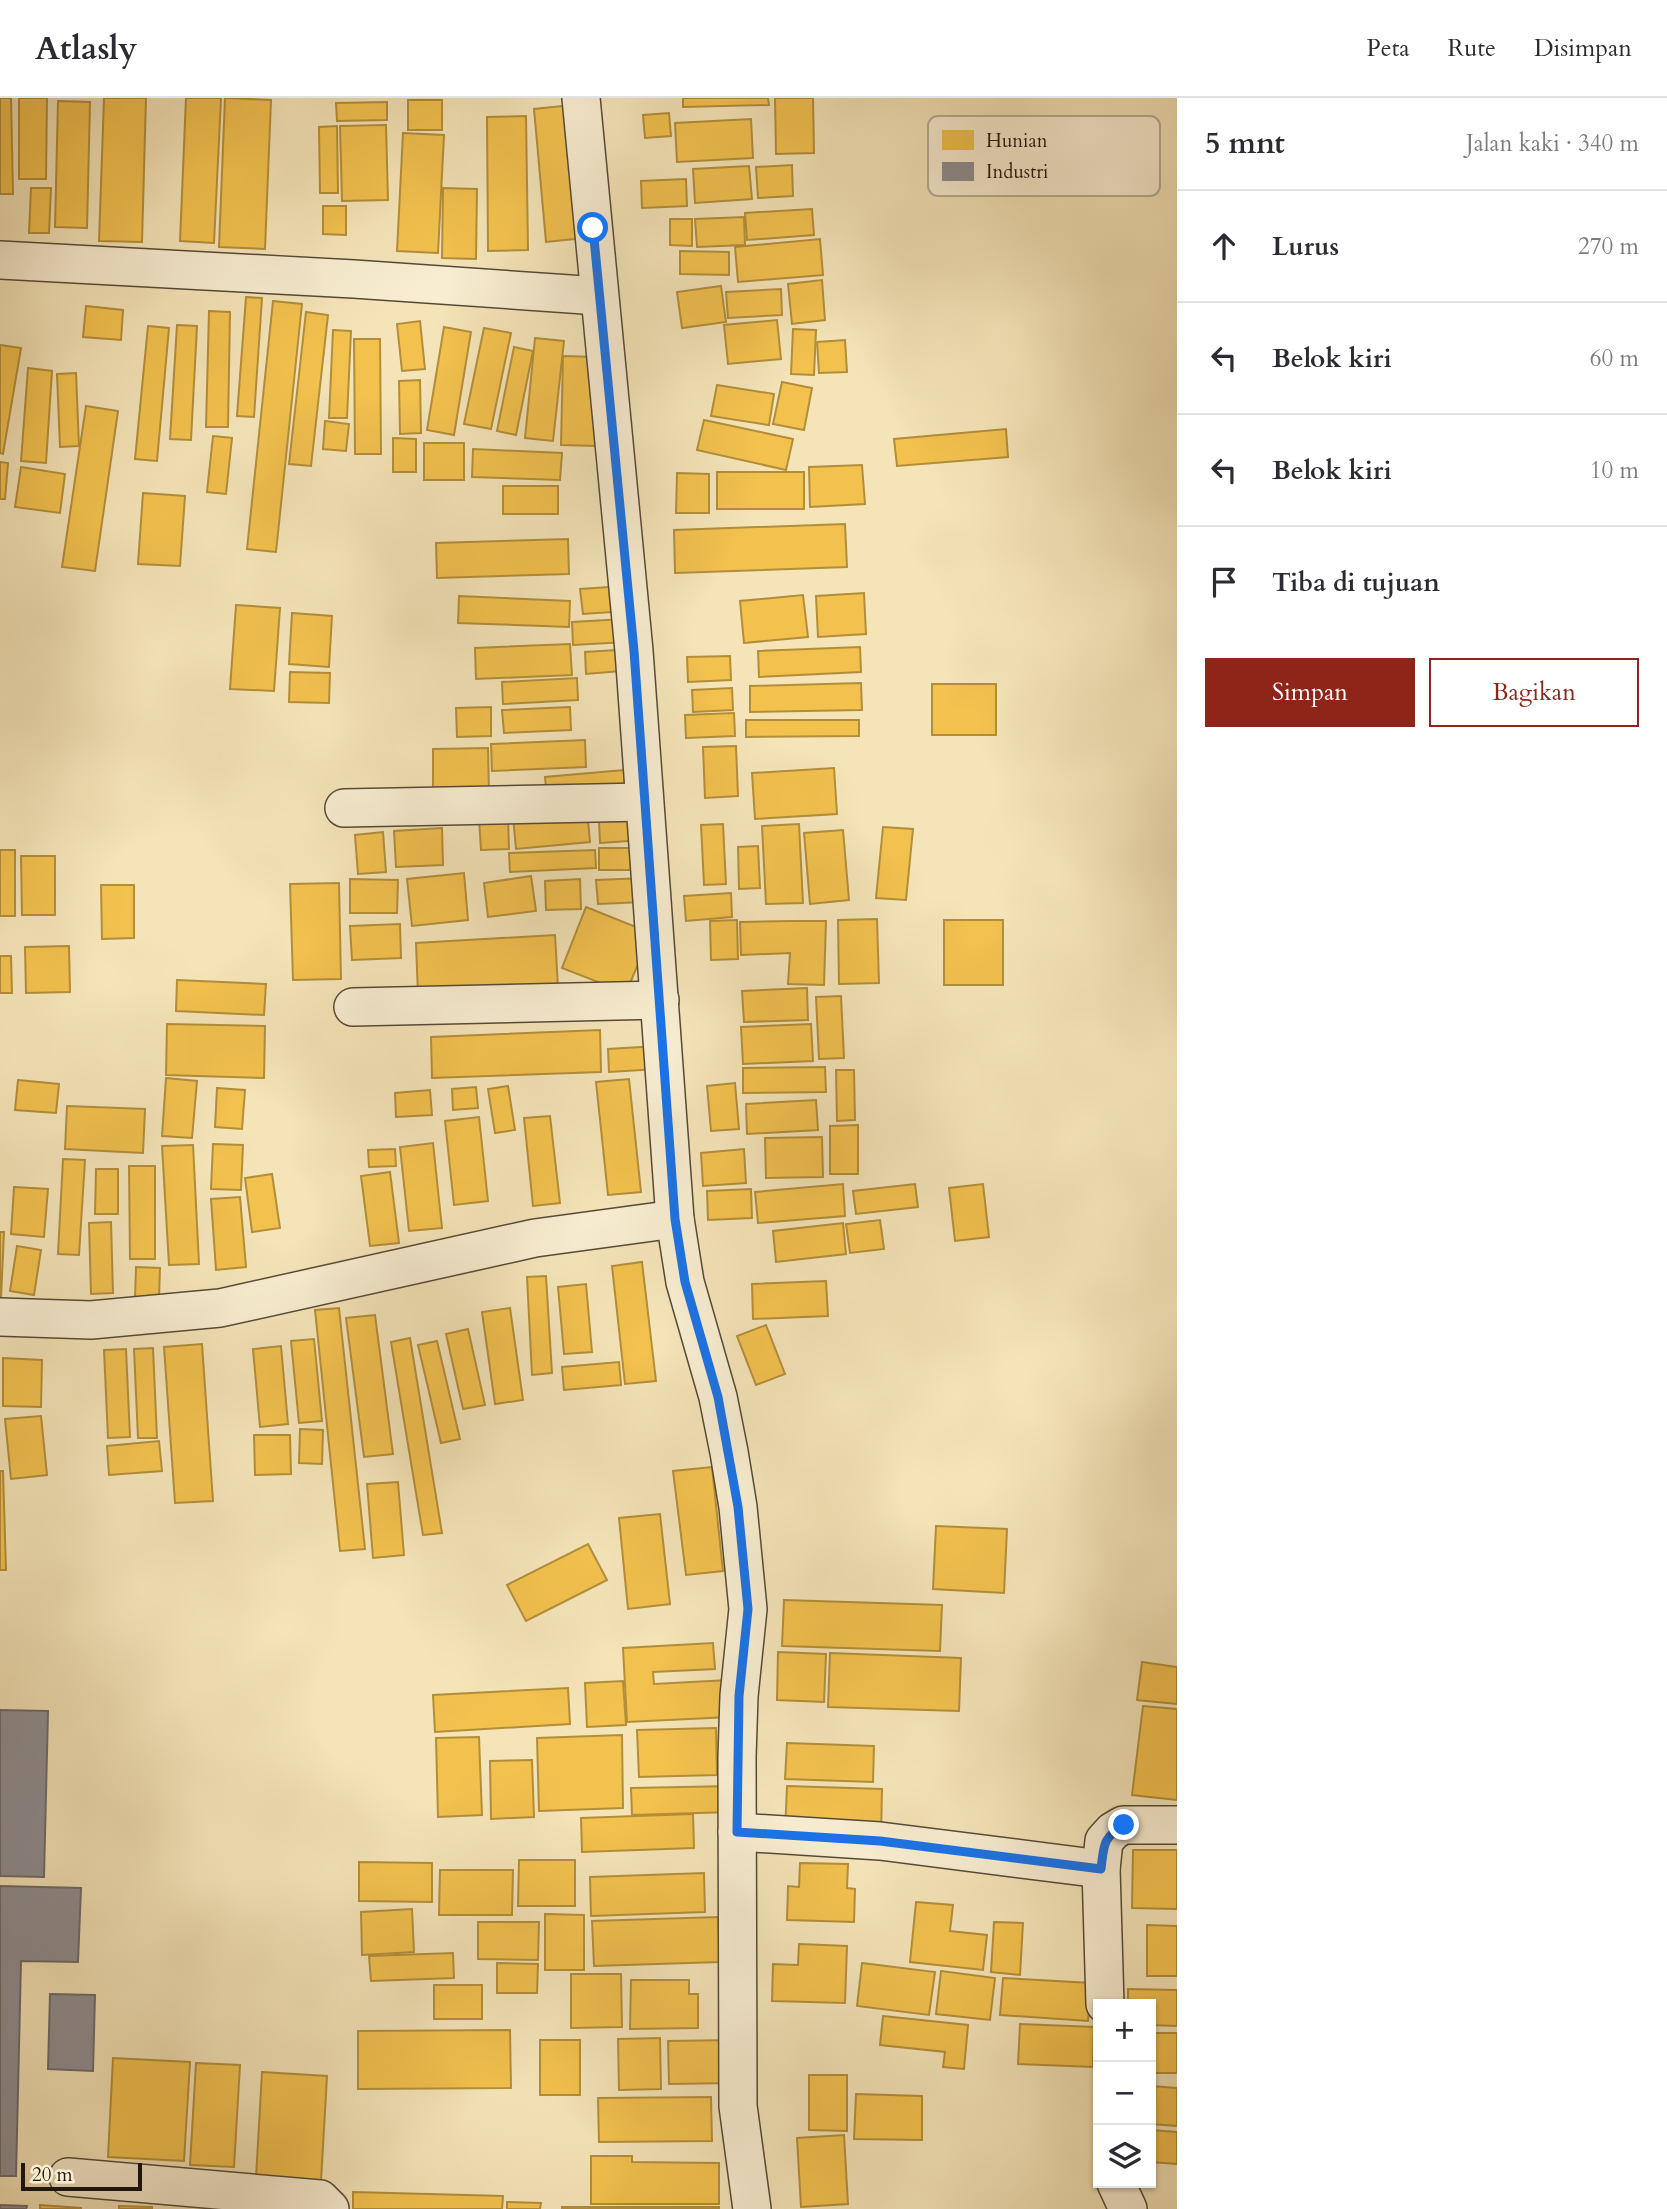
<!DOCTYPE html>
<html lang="id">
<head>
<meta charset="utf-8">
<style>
	:root { --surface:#fff; --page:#f2f2f3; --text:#2b2b33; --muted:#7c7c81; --line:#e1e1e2; --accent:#8f2418 }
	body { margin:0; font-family:Cardo,serif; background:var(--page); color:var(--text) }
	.controls { position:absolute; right:21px; bottom:21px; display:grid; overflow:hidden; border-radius:0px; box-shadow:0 2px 5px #0004 }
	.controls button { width:63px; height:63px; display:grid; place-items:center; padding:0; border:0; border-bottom:2px solid var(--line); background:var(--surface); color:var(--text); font:35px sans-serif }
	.scale { position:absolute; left:21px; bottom:18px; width:121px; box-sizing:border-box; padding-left:7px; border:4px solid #21170c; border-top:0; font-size:19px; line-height:24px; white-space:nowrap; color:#21170c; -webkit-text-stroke:5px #f8edd1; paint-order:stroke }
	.stop { position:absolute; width:21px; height:21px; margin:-16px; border:5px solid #1a73e8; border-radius:50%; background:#fff }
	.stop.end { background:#1a73e8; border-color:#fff; box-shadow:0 2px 7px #0008 }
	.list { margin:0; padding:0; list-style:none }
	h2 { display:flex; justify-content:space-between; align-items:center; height:91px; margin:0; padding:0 28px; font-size:30px }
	h2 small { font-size:23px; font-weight:400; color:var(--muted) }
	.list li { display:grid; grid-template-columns:46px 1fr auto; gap:21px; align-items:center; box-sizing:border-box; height:112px; padding:0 28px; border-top:2px solid var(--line) }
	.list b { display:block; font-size:26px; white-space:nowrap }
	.list em { font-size:23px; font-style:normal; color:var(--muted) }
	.actions { display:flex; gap:14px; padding:21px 28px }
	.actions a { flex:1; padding:16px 0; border:2px solid var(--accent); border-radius:0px; text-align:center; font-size:24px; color:var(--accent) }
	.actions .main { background:var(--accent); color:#fff }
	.icon { flex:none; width:38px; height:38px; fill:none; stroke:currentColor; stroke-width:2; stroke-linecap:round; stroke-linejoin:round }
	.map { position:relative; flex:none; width:1177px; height:2111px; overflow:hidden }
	header { display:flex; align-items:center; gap:42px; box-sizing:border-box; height:98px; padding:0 35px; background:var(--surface); border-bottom:2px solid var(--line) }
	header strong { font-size:33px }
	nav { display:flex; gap:38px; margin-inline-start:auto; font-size:24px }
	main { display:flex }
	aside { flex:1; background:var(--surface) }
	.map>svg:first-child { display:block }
</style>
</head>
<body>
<header>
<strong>Atlasly</strong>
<nav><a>Peta</a><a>Rute</a><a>Disimpan</a></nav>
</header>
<main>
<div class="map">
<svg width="1177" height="2111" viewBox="0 0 1177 2111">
	<rect width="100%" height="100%" fill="#f4e4b8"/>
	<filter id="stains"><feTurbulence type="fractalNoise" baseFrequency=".00286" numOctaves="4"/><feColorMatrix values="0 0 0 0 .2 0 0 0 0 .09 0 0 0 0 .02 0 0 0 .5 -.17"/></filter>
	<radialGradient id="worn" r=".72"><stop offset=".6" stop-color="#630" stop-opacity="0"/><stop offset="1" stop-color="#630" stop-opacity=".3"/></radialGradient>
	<g fill="#f2c14e" stroke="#b38e3a" stroke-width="2">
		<path d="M0,0H11L13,96H0Z"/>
		<path d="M19,0H47L46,81H19Z"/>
		<path d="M104,0H146L142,144L99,143Z"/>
		<path d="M186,0H221L214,145L180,143Z"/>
		<path d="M225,0L271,2L265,151L219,149Z"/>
		<path d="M683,0H768L769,7L683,9Z"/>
		<path d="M775,0H813L814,55L776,56Z"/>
		<rect x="408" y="2" width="34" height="30"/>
		<path d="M58,3L90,4L87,130L55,129Z"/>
		<path d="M387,4V22L337,23L336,5Z"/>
		<path d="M572,7L584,140L546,144L534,11Z"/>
		<path d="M669,15L671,38L645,40L643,17Z"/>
		<path d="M526,18L528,152L488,153L487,19Z"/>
		<path d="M751,21L753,60L677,64L675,25Z"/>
		<path d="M386,27L388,102L342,103L340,28Z"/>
		<path d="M337,28L338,95H320L319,29Z"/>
		<path d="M403,35L444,37L438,155L397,153Z"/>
		<path d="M792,67L793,98L758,100L756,69Z"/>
		<path d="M749,68L752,101L695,105L693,71Z"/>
		<path d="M686,81L687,108L642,110L641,83Z"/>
		<path d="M31,90H51L49,135H29Z"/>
		<path d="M443,90L477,91L476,161L442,160Z"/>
		<path d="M323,108H346V137L323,136Z"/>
		<path d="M812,111L814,137L747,142L745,115Z"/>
		<path d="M744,119L745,147L697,149L695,121Z"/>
		<path d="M670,121H692V148L670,147Z"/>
		<path d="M820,141L823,177L738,184L735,149Z"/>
		<path d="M680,153L729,154V177L680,176Z"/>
		<path d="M822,182L825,222L792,226L788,186Z"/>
		<path d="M721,188L726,224L682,230L677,194Z"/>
		<path d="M781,191L782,217L728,220L726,194Z"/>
		<path d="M246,199L262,200L254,319L237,318Z"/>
		<path d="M273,203L302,206L276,454L247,451Z"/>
		<path d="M86,208L123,212L121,242L83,239Z"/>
		<path d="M209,213L230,214L228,329H206Z"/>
		<path d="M306,214L328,217L311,368L289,366Z"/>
		<path d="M777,222L781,261L728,266L724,227Z"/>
		<path d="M420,223L425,271L402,273L397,226Z"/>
		<path d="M177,227L197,228L191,342L170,341Z"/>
		<path d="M148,228L169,230L157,363L135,361Z"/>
		<path d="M444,229L471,234L454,337L427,332Z"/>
		<path d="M484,230L511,235L491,331L464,326Z"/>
		<path d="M793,231L816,232L814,277L791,276Z"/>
		<path d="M333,232L351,233L347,320H329Z"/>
		<path d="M535,240L564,243L553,343L525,340Z"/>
		<path d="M354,241H380L381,356H355Z"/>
		<path d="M845,242L847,274L819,275L817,244Z"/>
		<path d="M0,247L21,250L3,356L0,355Z"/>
		<path d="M514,249L533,253L516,337L497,333Z"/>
		<path d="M563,258L599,259L596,348L561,347Z"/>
		<path d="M28,270L52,273L46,365L21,363Z"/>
		<path d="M76,275L79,348L60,349L57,276Z"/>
		<path d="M420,282L421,335L400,336L399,283Z"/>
		<path d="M782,284L812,290L804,332L773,326Z"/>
		<path d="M717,287L774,296L769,327L711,318Z"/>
		<path d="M86,308L118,313L95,473L62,469Z"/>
		<path d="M704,322L793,341L786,372L697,352Z"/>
		<path d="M325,323L349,326L346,353L323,351Z"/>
		<path d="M1006,331L1008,359L897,368L894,341Z"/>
		<path d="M213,338L232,340L226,396L207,394Z"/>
		<path d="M393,340L416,341V374H393Z"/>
		<rect x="424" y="345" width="40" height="37"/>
		<path d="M473,351L562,355L560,382L472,379Z"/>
		<path d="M0,364L8,365L5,401H0Z"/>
		<path d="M862,367L865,406L810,409L809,369Z"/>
		<path d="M21,369L65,376L60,415L15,409Z"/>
		<rect x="717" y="374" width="87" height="37"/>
		<path d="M677,375L709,376V415H676Z"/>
		<rect x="503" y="388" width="55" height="28"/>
		<path d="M143,395L185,398L180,468L138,466Z"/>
		<path d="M845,426L847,469L675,475L674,432Z"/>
		<path d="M568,441L569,476L437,480L436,445Z"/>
		<path d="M624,488L626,513L583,516L580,491Z"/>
		<path d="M864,495L866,536L818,539L816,498Z"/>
		<path d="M803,497L808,539L744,545L740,503Z"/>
		<path d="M459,498L570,503L569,529L458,525Z"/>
		<path d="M236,507L280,510L274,593L230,591Z"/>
		<path d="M292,515L332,518L329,569L289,566Z"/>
		<path d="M624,521L626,544L573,547L572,524Z"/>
		<path d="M570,546L572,577L476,581L475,550Z"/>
		<path d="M860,549L861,574L759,579L758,553Z"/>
		<path d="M632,551L633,572L586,576L585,554Z"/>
		<path d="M730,558L731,582L688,584L687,559Z"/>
		<path d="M290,574L330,575L329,605L289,604Z"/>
		<path d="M577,580L578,602L503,606L502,584Z"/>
		<path d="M861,585L862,612L750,614V588Z"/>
		<rect x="932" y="586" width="64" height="51"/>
		<path d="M732,590L733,612L693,614L692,592Z"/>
		<path d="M491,609V638L457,639L456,610Z"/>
		<path d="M570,609L571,632L504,635L502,612Z"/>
		<path d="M734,615L735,638L686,640L685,617Z"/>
		<path d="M746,622H859V638L746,639Z"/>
		<path d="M585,642L586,669L492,673L491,646Z"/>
		<path d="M736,648L738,698L705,700L703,649Z"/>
		<path d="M488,650L489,695L433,696V651Z"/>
		<path d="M834,670L837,716L755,721L752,675Z"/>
		<path d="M635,671L637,694L547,703L545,679Z"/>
		<path d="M587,711L590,744L516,751L513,718Z"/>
		<path d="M508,719L509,751L481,752L479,721Z"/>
		<path d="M643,720L644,742L600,745L599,723Z"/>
		<path d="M723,726L726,786L704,787L701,727Z"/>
		<path d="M799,726L803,805L766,806L762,728Z"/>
		<path d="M883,729L913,731L906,802L876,800Z"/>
		<path d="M442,730L443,767L396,769L394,733Z"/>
		<path d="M843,732L849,802L810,806L804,735Z"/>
		<path d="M383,734L386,774L358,776L355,737Z"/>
		<path d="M758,748L760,790L739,791L738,749Z"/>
		<rect x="599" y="750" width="46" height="22"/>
		<rect x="0" y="752" width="15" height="66"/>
		<path d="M595,752L596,770L510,774L509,755Z"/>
		<path d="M21,758H55V817H22Z"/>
		<path d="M464,775L468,822L412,828L407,781Z"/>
		<path d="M531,778L536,813L488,819L484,785Z"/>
		<path d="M644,780V804L598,806L596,782Z"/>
		<path d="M350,781L398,782L397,815H350Z"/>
		<path d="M580,781L581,811L546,812L545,783Z"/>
		<path d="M339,785L341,881L293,882L290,786Z"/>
		<path d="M101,787H134V840L102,841Z"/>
		<path d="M731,795L732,819L686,823L684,798Z"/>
		<path d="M586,809L651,835L626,895L562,870Z"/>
		<path d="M877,821L879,885L839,886L838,822Z"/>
		<path d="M737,822L738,861L711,862L710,823Z"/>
		<rect x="944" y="822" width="59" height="65"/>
		<path d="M791,823H826L824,887L788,886L790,855L741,857L740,824Z"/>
		<path d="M400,826L401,860L352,862L350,828Z"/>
		<path d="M555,837L558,890L418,898L416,845Z"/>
		<path d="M69,848L70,894L26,895L25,849Z"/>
		<path d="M0,858H11L12,895H0Z"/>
		<path d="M177,882L266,886L264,917L176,913Z"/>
		<path d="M807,890L808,922L744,924L742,893Z"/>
		<path d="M841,898L844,960L819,961L816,899Z"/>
		<path d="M167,926L265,928L264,980L166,977Z"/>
		<path d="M811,926L813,963L743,966L741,929Z"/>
		<path d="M600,932L601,974L432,980L431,939Z"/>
		<path d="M657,948L658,971L609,974L608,951Z"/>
		<path d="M825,969L826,994L743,995V970Z"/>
		<path d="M836,972H854L855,1022L837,1023Z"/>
		<path d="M166,980L197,983L192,1040L162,1038Z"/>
		<path d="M629,981L641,1094L608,1097L596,984Z"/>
		<path d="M18,982L59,986L56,1015L15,1012Z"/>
		<path d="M735,985L739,1031L711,1033L707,988Z"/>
		<path d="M508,988L515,1032L495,1035L488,991Z"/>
		<path d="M476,989L478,1010L453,1012L452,991Z"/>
		<path d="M217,990L245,992L242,1031L215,1029Z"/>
		<path d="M430,992L432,1017L396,1019L395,995Z"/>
		<path d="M816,1002L818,1032L747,1036L746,1006Z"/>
		<path d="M67,1008L145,1011L143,1055L65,1051Z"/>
		<path d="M550,1018L560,1105L533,1108L524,1020Z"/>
		<path d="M479,1019L488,1103L454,1107L445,1023Z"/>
		<path d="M858,1027V1076H830V1028Z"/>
		<path d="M822,1039L823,1079L766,1080L765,1040Z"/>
		<path d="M433,1045L442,1130L409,1133L400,1049Z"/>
		<path d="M213,1046L243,1047L241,1092L211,1091Z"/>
		<path d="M193,1047L199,1166L169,1167L162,1048Z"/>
		<path d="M395,1051L396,1068L369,1069L368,1052Z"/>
		<path d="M744,1051L746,1085L703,1088L701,1055Z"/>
		<path d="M63,1061L85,1062L79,1157L58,1156Z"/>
		<path d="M129,1068H155V1161H130Z"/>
		<path d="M96,1071H118V1116H95Z"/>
		<path d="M390,1074L399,1145L370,1148L361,1078Z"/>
		<path d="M272,1076L280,1130L252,1134L245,1080Z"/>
		<path d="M843,1086L845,1118L758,1125L755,1094Z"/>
		<path d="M915,1086L918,1109L856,1116L853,1093Z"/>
		<path d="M983,1086L989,1139L955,1143L949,1090Z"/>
		<path d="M14,1089L48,1091L44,1139L11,1136Z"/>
		<path d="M751,1091L752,1120L708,1122L707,1093Z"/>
		<path d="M240,1099L246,1169L216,1172L211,1101Z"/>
		<path d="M880,1122L884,1151L850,1155L846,1126Z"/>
		<path d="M111,1124L113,1195L91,1196L89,1125Z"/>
		<path d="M843,1125L846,1156L776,1164L773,1133Z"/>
		<path d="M0,1134H4L1,1201H0Z"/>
		<path d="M17,1148L41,1152L34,1197L10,1193Z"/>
		<path d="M642,1164L656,1283L625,1286L612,1168Z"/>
		<path d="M136,1169L160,1170L159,1200H135Z"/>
		<path d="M546,1178L552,1275L532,1277L527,1179Z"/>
		<path d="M826,1183L828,1218L753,1221L752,1186Z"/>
		<path d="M586,1186L592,1254L564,1256L558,1189Z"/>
		<path d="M339,1210L365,1451L340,1453L315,1212Z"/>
		<path d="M510,1210L523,1302L495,1306L482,1214Z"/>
		<path d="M375,1217L393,1356L364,1359L346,1220Z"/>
		<path d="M766,1227L785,1276L756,1287L737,1238Z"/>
		<path d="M468,1231L485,1307L463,1311L446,1236Z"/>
		<path d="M410,1240L442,1435L423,1437L391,1244Z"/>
		<path d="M314,1241L322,1323L299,1325L291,1243Z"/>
		<path d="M437,1243L460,1341L441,1345L418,1247Z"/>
		<path d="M202,1246L213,1403L175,1405L164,1249Z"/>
		<path d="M281,1248L288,1326L260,1329L253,1251Z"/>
		<path d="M153,1250L157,1340H138L134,1251Z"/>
		<path d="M126,1251L130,1339L108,1340L104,1252Z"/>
		<path d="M3,1260L42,1262L41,1309L3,1308Z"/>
		<path d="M619,1264L621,1287L564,1292L562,1269Z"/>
		<path d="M41,1318L47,1377L11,1381L5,1321Z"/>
		<path d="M300,1331L323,1332L322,1366L299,1365Z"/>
		<path d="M254,1337H290L291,1376L255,1377Z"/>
		<path d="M159,1343L162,1373L109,1377L107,1348Z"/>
		<path d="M712,1369L723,1473L686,1477L673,1373Z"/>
		<path d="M0,1373H3L6,1472H0Z"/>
		<path d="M398,1384L404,1457L373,1460L367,1386Z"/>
		<path d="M660,1416L670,1506L628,1511L619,1420Z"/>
		<path d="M936,1428L1007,1431L1004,1495L933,1491Z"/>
		<path d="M588,1446L607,1482L526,1523L507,1487Z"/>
		<path d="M784,1502L942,1507L940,1553L782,1548Z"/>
		<path d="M713,1545L715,1571L653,1574L654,1586L728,1582L730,1619L627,1624L623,1550Z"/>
		<path d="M778,1554L826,1556L824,1604L777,1602Z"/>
		<path d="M830,1555L961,1560L959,1613L828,1609Z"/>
		<path d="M1142,1564L1177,1569V1606L1137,1602Z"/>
		<path d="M623,1583L626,1627L587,1629L585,1585Z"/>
		<path d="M568,1590L570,1626L435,1634L433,1597Z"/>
		<path d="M1143,1608L1177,1611V1702L1132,1697Z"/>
		<path d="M716,1630L717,1677L639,1679L637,1632Z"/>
		<path d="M622,1637L623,1710L539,1713L537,1640Z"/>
		<path d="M479,1639L482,1717L438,1719L436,1640Z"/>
		<path d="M787,1645L874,1648L873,1684L785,1681Z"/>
		<path d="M532,1662L534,1719L491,1721L490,1663Z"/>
		<path d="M732,1688V1714L632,1717L631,1690Z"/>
		<path d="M787,1688L882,1691L881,1739L785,1735Z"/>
		<path d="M693,1716L694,1750L582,1754L581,1720Z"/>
		<path d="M1133,1752H1177V1811L1132,1810Z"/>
		<path d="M519,1762H575V1808H518Z"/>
		<path d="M359,1764L432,1765V1804L359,1803Z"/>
		<path d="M800,1765L848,1766L847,1790L855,1791L854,1824L787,1822L788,1788L799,1789Z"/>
		<path d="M440,1772H513L512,1817H439Z"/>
		<path d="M704,1775L705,1814L591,1818L590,1779Z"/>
		<path d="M916,1804L953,1807L950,1833L987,1837L983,1872L910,1864Z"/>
		<path d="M412,1811L414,1854L362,1857L361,1814Z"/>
		<path d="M545,1816L584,1817V1872H545Z"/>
		<path d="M718,1819L720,1864L594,1868L592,1823Z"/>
		<path d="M478,1824H539L538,1862L478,1861Z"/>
		<path d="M994,1824L1023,1825L1020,1877L991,1874Z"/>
		<path d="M1147,1827L1177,1828V1878H1147Z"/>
		<path d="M799,1846L847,1848L845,1905L772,1903L773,1866L798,1867Z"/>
		<path d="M453,1855L454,1880L371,1883L369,1858Z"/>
		<path d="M497,1865L538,1866L537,1895H497Z"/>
		<path d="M862,1865L935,1874L929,1917L857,1908Z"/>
		<path d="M941,1873L995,1880L990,1922L936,1916Z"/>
		<path d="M571,1876H621L622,1929L571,1930Z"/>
		<path d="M1003,1880L1091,1885L1088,1923L1000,1917Z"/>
		<path d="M631,1882H689V1896H698V1930L630,1931Z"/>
		<rect x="434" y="1887" width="48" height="34"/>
		<path d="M1128,1891L1177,1892V1928L1151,1927V1906H1128Z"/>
		<path d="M883,1918L968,1927L964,1971L943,1969L945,1954L880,1947Z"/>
		<path d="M1020,1926L1094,1929L1093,1969L1018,1966Z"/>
		<path d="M510,1932L511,1990L358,1991V1933Z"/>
		<rect x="1151" y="1935" width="26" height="40"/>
		<path d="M660,1940L661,1991L619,1992L618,1941Z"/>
		<rect x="540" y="1942" width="40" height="55"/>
		<path d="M735,1942L736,1985L669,1986L668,1943Z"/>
		<path d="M113,1960L190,1964L184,2063L108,2059Z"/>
		<path d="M196,1965L240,1967L234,2069L190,2067Z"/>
		<path d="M262,1974L327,1978L321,2083L256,2080Z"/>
		<path d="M809,1977H847V2033L809,2032Z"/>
		<path d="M1151,1988L1177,1990V2028L1151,2026Z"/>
		<path d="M856,1996L922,1998V2042L854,2041Z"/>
		<path d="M711,1999L712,2043L599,2044L598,2000Z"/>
		<path d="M1151,2032L1177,2034V2066L1151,2064Z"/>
		<path d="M844,2037L848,2106L801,2109L797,2040Z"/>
		<path d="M591,2058H632V2064L719,2065V2106H591Z"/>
		<path d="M353,2094L503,2098L502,2111H353Z"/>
		<path d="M507,2104L541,2105L540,2111H507Z"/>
		<path d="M40,2107L81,2110V2111H40Z"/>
		<path d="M119,2108L152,2109V2111H119Z"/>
		<rect x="562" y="2109" width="157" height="2"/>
	</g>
	<g fill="#8d8d92" stroke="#6d6a6a" stroke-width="2">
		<path d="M0,1612L48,1613L44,1779L0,1778Z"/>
		<path d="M0,1788L81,1790L78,1864L21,1863L16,2078H0Z"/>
		<path d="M50,1896L95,1897L93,1973L48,1971Z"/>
		<path d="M0,2107L27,2108L26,2111H0Z"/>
	</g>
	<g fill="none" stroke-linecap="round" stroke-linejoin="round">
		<defs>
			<g id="street">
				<path d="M581,0L634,553L675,1121L685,1184L718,1299L729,1354L738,1409L748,1511L739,1598L737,1659L738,2008L752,2111"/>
				<path d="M0,162L354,181L599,198"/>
				<path d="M344,710L644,704"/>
				<path d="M353,909L660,902"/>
				<path d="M0,1219L91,1222L220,1210L535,1140L675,1121"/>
				<path d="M737,1734L880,1743L1101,1771"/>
				<path d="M1105,1906L1101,1771L1104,1743L1113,1733L1123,1727H1177"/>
				<path d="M68,2079L320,2101L330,2111"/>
				<path d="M1116,2085L1128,2111"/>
			</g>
		</defs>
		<use href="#street" stroke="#564a37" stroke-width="40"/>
		<use href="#street" stroke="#f8edd1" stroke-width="37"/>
	</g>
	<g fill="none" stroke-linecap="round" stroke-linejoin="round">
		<path stroke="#1a73e8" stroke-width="9" d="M593,130L634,553L675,1121L685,1184L718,1299L738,1409L748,1511L739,1598L737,1734L880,1743L1101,1771C1104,1748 1102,1740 1124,1727"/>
	</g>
	<rect x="928" y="18" width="232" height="80" rx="10" fill="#f8edd1" stroke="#b8ad96" stroke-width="2"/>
	<rect x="942" y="32" width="32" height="20" fill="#f2c14e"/>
	<rect x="942" y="64" width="32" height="19" fill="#8d8d92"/>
	<g font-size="19" fill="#21170c">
		<text x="986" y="49">Hunian</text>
		<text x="986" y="80">Industri</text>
	</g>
	<rect width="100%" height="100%" filter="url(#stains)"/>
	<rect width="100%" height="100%" fill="url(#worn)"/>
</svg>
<div class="controls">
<button>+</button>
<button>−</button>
<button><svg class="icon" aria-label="layers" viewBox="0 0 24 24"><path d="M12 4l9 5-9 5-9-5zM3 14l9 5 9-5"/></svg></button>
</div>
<div class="scale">20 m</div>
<div class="stop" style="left:593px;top:130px"></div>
<div class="stop end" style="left:1124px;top:1727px"></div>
</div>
<aside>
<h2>5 mnt<small>Jalan kaki · 340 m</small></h2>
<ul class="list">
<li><svg class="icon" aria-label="ahead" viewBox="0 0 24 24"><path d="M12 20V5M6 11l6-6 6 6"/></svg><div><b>Lurus</b></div><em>270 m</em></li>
<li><svg class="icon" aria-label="left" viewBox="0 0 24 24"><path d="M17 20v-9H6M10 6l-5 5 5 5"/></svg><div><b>Belok kiri</b></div><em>60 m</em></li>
<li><svg class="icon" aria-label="left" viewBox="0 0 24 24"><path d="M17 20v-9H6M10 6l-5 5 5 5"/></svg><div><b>Belok kiri</b></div><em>10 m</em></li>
<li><svg class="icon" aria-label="arrive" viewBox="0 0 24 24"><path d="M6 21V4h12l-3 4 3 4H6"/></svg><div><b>Tiba di tujuan</b></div></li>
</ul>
<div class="actions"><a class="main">Simpan</a><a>Bagikan</a></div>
</aside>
</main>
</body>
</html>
